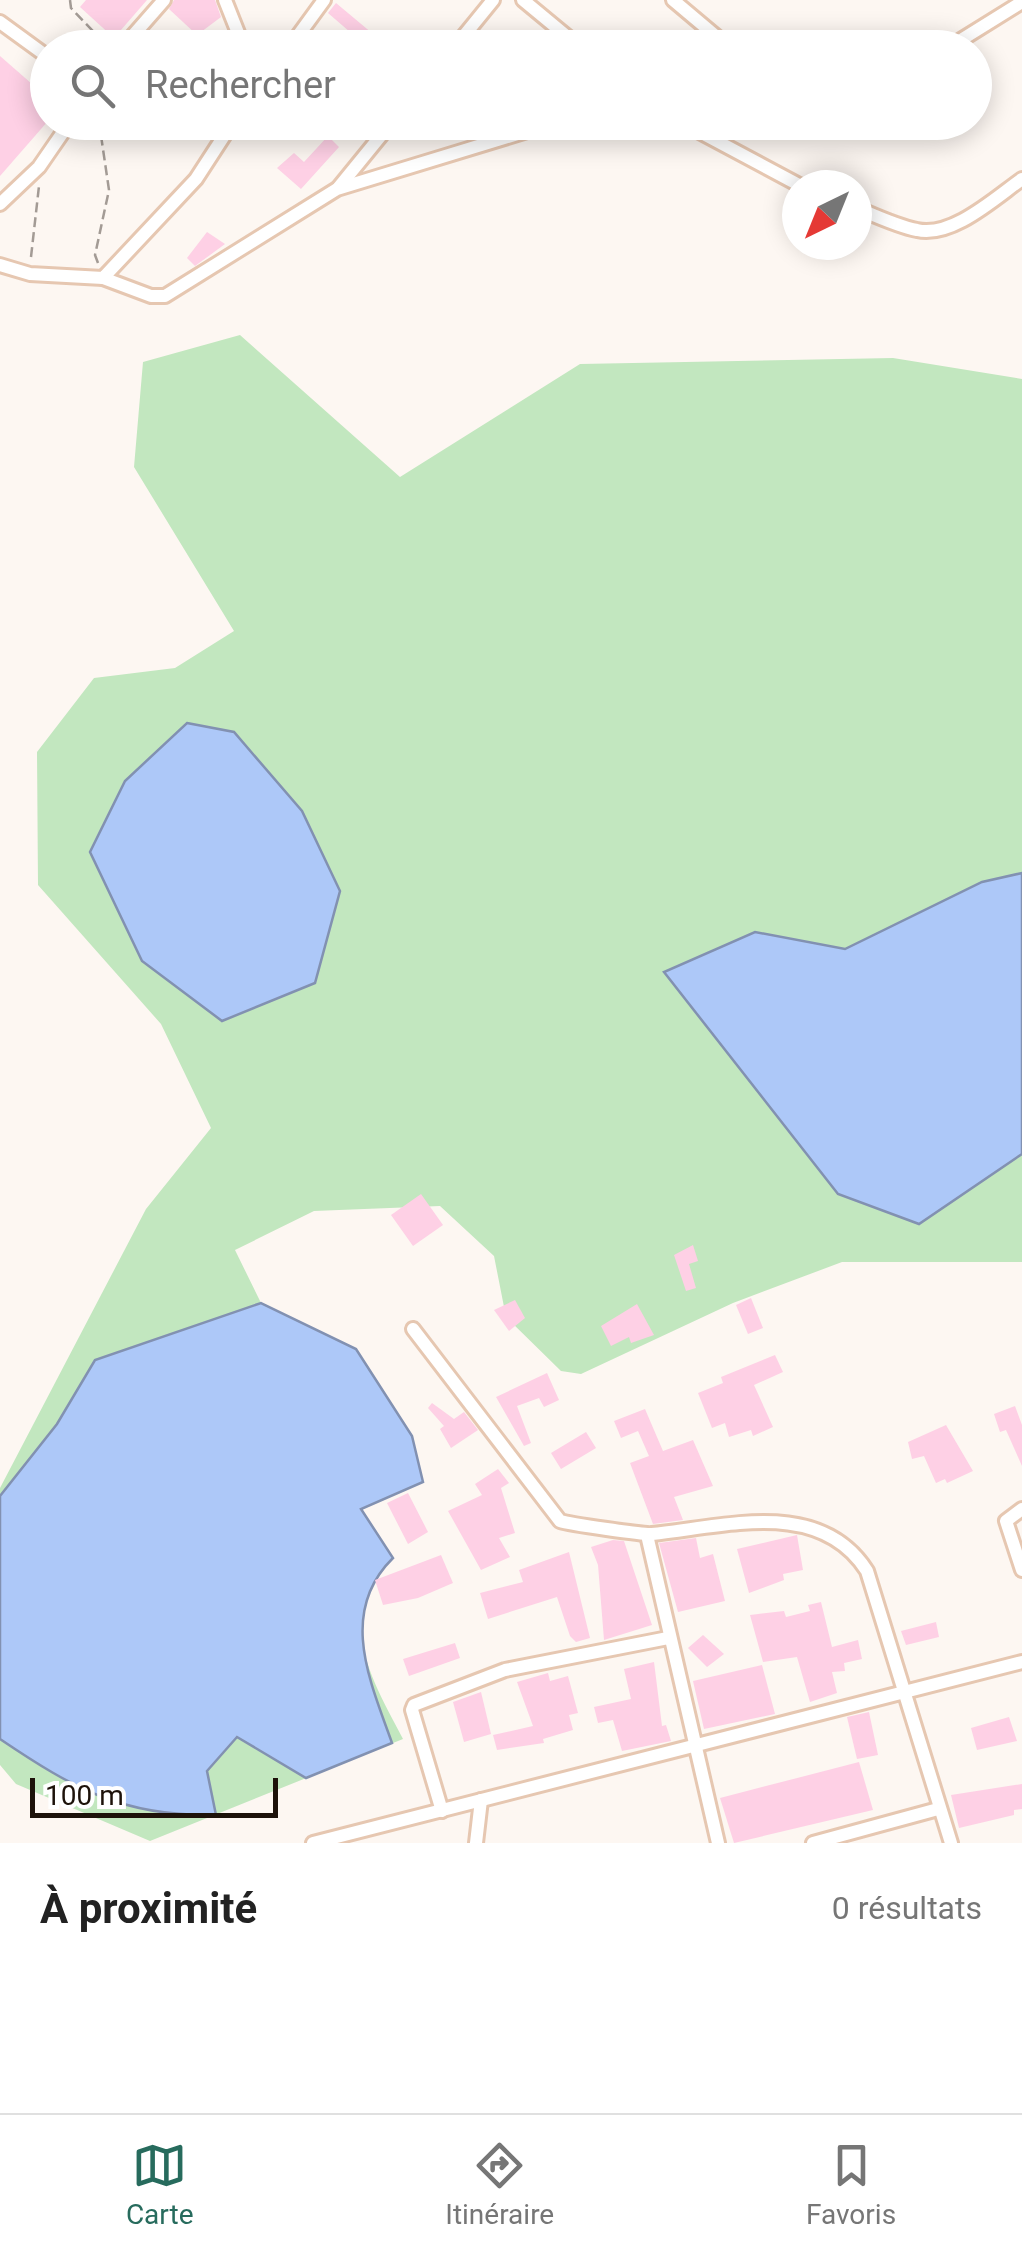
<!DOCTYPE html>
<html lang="fr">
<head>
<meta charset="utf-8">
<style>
	:root { --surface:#fff; --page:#f6f6f6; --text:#222; --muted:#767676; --line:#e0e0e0; --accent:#276b5d }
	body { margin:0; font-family:Roboto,sans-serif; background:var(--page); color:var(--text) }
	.compass { position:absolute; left:782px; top:170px; width:90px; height:90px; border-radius:50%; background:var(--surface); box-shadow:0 5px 25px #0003; rotate:223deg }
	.scale { position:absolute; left:30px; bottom:25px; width:248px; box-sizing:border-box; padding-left:10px; border:5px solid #1d120a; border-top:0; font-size:28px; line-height:35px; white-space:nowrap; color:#1d120a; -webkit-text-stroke:8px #fff; paint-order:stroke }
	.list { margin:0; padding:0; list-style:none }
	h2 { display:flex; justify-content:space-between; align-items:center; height:130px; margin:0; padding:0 40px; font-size:42px }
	h2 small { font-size:32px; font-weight:400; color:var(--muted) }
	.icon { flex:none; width:55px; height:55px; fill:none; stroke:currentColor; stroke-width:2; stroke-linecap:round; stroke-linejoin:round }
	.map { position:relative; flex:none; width:1022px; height:1843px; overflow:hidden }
	.search { position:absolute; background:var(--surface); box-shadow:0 5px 25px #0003; left:30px; right:30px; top:30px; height:110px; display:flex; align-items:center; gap:25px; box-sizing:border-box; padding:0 35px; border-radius:55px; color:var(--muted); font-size:38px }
	.sheet { height:270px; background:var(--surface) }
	nav { display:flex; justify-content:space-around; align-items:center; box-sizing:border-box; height:140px; border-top:2px solid var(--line); background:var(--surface); font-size:28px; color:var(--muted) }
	nav a { display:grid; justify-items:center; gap:5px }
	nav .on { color:var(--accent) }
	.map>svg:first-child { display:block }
</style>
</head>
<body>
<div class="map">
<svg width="1022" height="1843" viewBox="0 0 1022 1843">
	<rect width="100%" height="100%" fill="#fdf7f2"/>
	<path fill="#c2e7bf" d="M240,335L400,477L580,364L893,358L1022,379V1262H842L733,1303L581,1374L561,1371L506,1317L494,1256L440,1206L314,1211L235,1250L261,1303L356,1349L412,1436L423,1482L361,1509L393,1558C333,1617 371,1678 403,1739L150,1841L16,1784L0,1765V1488L146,1209L211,1128L161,1024L38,885L37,752L94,678L175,668L234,631L134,467L143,362Z"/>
	<g fill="#adc8f8" stroke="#8291b1" stroke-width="2.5">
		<path d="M187,723L234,732L302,811L340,891L315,983L222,1021L142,961L90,852L125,781Z"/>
		<path d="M1022,873V1154L919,1224L838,1194L664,972L755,932L845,949L982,882Z"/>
		<path d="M261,1303L356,1349L412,1436L423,1482L361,1509L393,1558C338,1612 370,1681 392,1743L306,1778L237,1737L207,1771L216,1815C124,1817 74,1789 0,1739V1496L57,1424L95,1360Z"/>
	</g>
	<g fill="#fed0e5">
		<path d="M86,0H147L114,38L80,7Z"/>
		<path d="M174,0H215L221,17L197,35L169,9Z"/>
		<path d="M336,3L385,44L396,31L415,48H336L350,32L328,13Z"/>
		<path d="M0,56L48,98V121L0,176Z"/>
		<path d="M328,136L339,147L301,189L277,168L294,153L304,162Z"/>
		<path d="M207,232L225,244L195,266L187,258Z"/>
		<path d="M421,1194L443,1225L413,1246L391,1215Z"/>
		<path d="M693,1245L698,1261L689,1264L696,1288L686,1291L674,1255Z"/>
		<path d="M751,1298L763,1328L748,1334L736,1305Z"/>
		<path d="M515,1300L525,1318L509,1331L494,1310Z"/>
		<path d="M637,1304L654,1335L631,1343L629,1337L611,1346L601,1326Z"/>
		<path d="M775,1355L783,1372L754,1385L773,1427L753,1436L751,1430L729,1437L725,1423L712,1428L698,1393L723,1383L721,1377Z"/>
		<path d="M547,1373L559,1400L544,1407L539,1398L517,1406L531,1443L524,1446L496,1397Z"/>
		<path d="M432,1403L454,1419L464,1412L478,1430L451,1448L440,1429L444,1426L428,1408Z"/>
		<path d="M1015,1406L1022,1425V1466L1006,1430L1000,1432L994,1414Z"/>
		<path d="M645,1409L663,1451L693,1440L713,1486L674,1497L683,1520L653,1524L630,1463L649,1456L638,1431L621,1438L614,1421Z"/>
		<path d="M946,1425L973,1471L947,1483L945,1479L936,1483L924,1456L912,1459L908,1442Z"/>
		<path d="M586,1432L596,1448L561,1469L551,1453Z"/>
		<path d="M498,1469L509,1483L501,1488L515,1533L499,1538L510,1557L481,1570L448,1511L482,1495L475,1484Z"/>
		<path d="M408,1493L428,1532L408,1544L387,1503Z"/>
		<path d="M797,1535L803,1570L783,1574L784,1580L749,1593L737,1549Z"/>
		<path d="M696,1538L700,1558L713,1554L725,1601L678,1612L659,1543Z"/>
		<path d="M613,1540L624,1541L652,1625L604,1640L598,1565L591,1547Z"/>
		<path d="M569,1552L590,1638L576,1642L570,1636L557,1597L488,1619L480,1593L523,1582L519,1570Z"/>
		<path d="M441,1555L453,1583L418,1598L383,1605L375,1580Z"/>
		<path d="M821,1602L832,1647L858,1640L862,1659L844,1663L845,1671L832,1672L837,1693L810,1702L797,1657L763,1662L750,1615L784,1611L786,1617L810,1611L808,1605Z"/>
		<path d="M936,1622L939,1637L906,1645L901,1631Z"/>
		<path d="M703,1635L724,1654L707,1667L688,1648Z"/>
		<path d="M455,1643L460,1658L409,1676L403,1659Z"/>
		<path d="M654,1662L662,1726L666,1725L671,1741L622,1751L613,1720L598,1723L594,1707L631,1699L624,1669Z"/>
		<path d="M762,1665L775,1714L704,1729L693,1681Z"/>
		<path d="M548,1673L550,1681L568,1676L578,1713L569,1715L573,1730L543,1739L544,1743L497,1750L493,1735L533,1726L517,1682Z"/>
		<path d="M481,1692L491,1734L464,1742L453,1702Z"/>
		<path d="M869,1712L878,1755L857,1759L847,1717Z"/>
		<path d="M1009,1717L1017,1741L977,1750L971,1728Z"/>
		<path d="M859,1762L873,1810L734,1843L720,1798Z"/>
		<path d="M1022,1784V1809L1014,1810V1815L959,1828L951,1795Z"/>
	</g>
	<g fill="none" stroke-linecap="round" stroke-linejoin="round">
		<defs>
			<g id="minor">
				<path d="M225,0L244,48"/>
				<path d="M523,0L581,48"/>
				<path d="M673,0L730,48"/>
				<path d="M0,22L48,57"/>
				<path d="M122,48L164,0"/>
				<path d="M289,48L324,0"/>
				<path d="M454,48L493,0"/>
				<path d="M948,48L1022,2"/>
				<path d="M681,122L799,185"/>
				<path d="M339,187L392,122"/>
				<path d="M0,204L39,167L70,122"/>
				<path d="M857,208C876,216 897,226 917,230C952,238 995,198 1022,179"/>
				<path d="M0,265L30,274L103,278L196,179L233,122"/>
				<path d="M103,278L151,296H165L337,189L557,122"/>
				<path d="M413,1329L560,1521C569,1524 645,1535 652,1534C724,1527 820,1497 867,1571L951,1843"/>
				<path d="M1022,1509L1006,1521L1022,1570"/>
				<path d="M647,1535L718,1843"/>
				<path d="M442,1811L412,1710L414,1705L505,1670L668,1638"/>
				<path d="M313,1843L1022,1662"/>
				<path d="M476,1843L481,1800"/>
				<path d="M813,1843L938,1809"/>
			</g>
		</defs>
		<use href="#minor" stroke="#e6c7b1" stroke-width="18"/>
		<g stroke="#a39b95" stroke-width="2.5" stroke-dasharray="10 5" stroke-linecap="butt">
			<path d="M70,0L71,8L107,46"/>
			<path d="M31,257L39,186"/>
			<path d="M98,263L95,255L109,190L99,122"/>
		</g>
		<use href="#minor" stroke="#fff" stroke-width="12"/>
	</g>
</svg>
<svg class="compass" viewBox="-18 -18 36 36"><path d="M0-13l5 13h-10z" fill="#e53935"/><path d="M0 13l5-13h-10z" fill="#767676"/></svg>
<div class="scale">100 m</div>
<div class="search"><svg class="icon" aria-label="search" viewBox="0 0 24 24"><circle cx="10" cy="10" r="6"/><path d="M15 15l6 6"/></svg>Rechercher</div>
</div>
<section class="sheet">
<h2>À proximité<small>0 résultats</small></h2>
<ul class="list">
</ul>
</section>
<nav>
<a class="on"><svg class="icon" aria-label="map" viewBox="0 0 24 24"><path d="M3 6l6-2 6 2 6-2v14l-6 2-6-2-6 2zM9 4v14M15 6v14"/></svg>Carte</a>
<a><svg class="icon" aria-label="directions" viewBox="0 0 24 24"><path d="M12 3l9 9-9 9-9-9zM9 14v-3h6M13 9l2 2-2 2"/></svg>Itinéraire</a>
<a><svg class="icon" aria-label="saved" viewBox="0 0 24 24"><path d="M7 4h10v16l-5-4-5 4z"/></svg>Favoris</a>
</nav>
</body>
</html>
